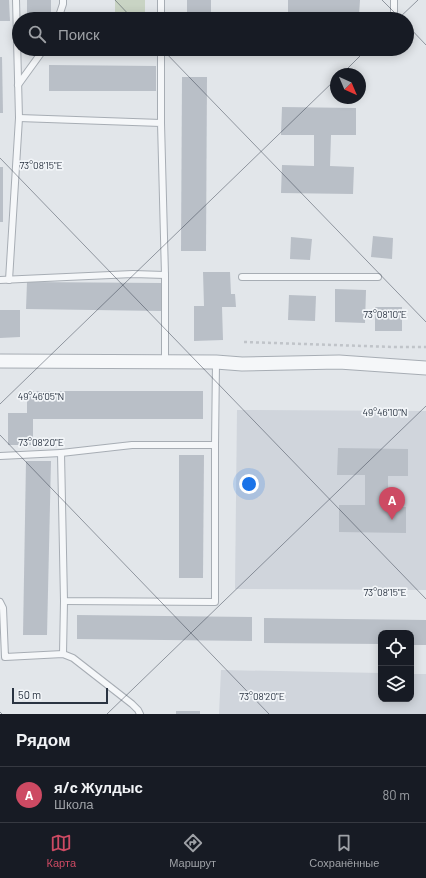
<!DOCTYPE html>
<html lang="ru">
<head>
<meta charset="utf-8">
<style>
	:root { --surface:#171b24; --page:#242831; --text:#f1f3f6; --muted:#9ea1a6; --line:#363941; --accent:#cd4a63 }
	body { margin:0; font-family:Barlow,sans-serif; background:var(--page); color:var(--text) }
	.controls { position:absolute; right:12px; bottom:12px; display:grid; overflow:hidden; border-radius:8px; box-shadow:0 2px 10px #0003 }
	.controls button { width:36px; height:36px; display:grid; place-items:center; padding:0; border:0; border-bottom:1px solid var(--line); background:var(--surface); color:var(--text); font:20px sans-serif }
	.compass { position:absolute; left:330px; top:68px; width:36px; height:36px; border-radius:50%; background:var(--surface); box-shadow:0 2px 10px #0003; rotate:136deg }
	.scale { position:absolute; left:12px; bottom:10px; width:96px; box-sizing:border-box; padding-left:4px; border:2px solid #2a3442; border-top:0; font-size:11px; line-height:14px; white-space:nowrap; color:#2a3442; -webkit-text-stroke:3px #f2f5f8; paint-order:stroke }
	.you { position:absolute; left:249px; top:484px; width:14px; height:14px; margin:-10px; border:3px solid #fff; border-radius:50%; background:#1a73e8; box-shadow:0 0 0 6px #1a73e833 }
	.badge { display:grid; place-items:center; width:26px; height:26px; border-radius:50%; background:var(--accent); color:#fff; font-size:13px; font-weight:700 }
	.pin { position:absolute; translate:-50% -33px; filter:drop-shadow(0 1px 2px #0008) }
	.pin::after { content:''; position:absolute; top:21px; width:14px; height:12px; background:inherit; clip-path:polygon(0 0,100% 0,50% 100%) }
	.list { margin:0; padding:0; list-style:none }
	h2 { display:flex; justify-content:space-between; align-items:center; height:52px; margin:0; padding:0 16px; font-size:17px }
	h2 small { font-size:13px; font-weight:400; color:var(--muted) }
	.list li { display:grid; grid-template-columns:26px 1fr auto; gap:12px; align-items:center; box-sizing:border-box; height:56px; padding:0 16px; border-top:1px solid var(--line) }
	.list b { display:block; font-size:15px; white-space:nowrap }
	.list p { margin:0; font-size:13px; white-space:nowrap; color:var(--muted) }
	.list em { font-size:13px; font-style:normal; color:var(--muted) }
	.icon { flex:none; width:22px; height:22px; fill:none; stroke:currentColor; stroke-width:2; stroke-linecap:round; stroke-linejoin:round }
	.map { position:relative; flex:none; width:426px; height:714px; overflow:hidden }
	.search { position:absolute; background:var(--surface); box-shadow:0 2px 10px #0003; left:12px; right:12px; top:12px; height:44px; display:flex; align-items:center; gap:10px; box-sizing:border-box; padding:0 14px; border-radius:22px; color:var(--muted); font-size:15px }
	.sheet { height:108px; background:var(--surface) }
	nav { display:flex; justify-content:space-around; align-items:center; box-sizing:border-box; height:56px; border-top:1px solid var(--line); background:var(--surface); font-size:11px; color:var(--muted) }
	nav a { display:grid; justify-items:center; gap:2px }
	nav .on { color:var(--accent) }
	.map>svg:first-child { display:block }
</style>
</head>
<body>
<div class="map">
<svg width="426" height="714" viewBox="0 0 426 714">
	<rect width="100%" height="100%" fill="#e2e6ea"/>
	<g fill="#d0d5dc">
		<path d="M237,410L426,411V590L235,589Z"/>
		<path d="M221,670L381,673V699H411V674H426V714H219Z"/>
	</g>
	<rect fill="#c9d4c4" x="115" y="0" width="30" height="12"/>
	<g fill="#b9bfc7">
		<path d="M0,0H9L10,21H0Z"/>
		<rect x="27" y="0" width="24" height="19"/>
		<rect x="187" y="0" width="24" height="19"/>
		<path d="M288,0H360L359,15L288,13Z"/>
		<path d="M187,49H211V56H186Z"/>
		<path d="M0,57H2L3,113H0Z"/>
		<path d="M49,65L156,66V91H49Z"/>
		<path d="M182,77H207L206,251H181Z"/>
		<path d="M282,107L356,108V135H331L330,166L354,167L353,194L281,193L282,165L314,166V135H281Z"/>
		<rect x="0" y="167" width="3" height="55"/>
		<path d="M373,236L393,238L392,259L371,257Z"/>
		<path d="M291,237L312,239L310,260L290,259Z"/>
		<path d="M203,272H230L231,294H235L236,307H222L223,340L194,341V306H204Z"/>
		<path d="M27,282L161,283V311L26,309Z"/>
		<path d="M335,289L366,290L365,323L335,322Z"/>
		<path d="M289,295L316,296L315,321L288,320Z"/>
		<rect x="375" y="307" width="27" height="24"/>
		<path d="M0,310H20V337L0,338Z"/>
		<path d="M27,391H203V419H33V445H8V413H27Z"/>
		<path d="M338,448L408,449V476H388V507H406V533L339,532V505H365V475H337Z"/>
		<path d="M179,455H204L203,578H179Z"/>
		<path d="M26,461H51L47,635H23Z"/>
		<path d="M77,615L252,617V641L77,639Z"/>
		<path d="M264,618L426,620V645H411V633H381V644L264,643Z"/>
		<rect x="176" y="711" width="24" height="3"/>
	</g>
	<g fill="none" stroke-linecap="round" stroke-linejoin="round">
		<defs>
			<g id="service">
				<path d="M394,0V19"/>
				<path d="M58,19L63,4V0"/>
				<path d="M161,19V0"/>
				<path d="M161,49V123"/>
				<path d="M18,85L44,49"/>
				<path d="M19,118L161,123L165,275V362"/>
				<path d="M242,277H378"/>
				<path d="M0,280L133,274L165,275"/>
				<path d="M9,280L19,118L16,0"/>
				<path d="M215,445H132L61,453L64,601L215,602V445L216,362"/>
				<path d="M0,456L61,453"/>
				<path d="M0,602L3,608L5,657L63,654L73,658L132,704L138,710L140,714"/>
				<path d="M63,654L64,601"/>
			</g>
			<path id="minor" d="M0,361L216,362L242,364L339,362L426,368"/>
		</defs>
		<use href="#service" stroke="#a7adb4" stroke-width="8"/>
		<use href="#minor" stroke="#a7adb4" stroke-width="15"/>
		<path stroke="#c0c4c9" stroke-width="2.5" stroke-dasharray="3 3" stroke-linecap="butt" d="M244,342L394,347H426"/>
		<use href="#service" stroke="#f5f7f9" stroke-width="6"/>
		<use href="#minor" stroke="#f5f7f9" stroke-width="13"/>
	</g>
	<path fill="none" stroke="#2a3442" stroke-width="1" stroke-opacity="0.45" d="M115,0L133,19M382,0L401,19M398,19L418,0M407,25L426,45M162,49L426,322M342,74L367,49M0,158L426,599M0,404L336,79M0,435L269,714M0,712L2,714M107,714L426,406"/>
	<g font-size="10" text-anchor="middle" fill="#2a3442" stroke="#f2f5f8" stroke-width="3.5" stroke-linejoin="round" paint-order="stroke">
		<text x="41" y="169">73°08'15"E</text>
		<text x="385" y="318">73°08'10"E</text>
		<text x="41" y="400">49°46'05"N</text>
		<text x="385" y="416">49°46'10"N</text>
		<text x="41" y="446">73°08'20"E</text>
		<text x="385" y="596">73°08'15"E</text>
		<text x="262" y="700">73°08'20"E</text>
	</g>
</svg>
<div class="controls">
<button><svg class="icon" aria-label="locate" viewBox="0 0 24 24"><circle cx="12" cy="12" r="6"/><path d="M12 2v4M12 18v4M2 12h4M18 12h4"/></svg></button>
<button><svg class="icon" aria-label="layers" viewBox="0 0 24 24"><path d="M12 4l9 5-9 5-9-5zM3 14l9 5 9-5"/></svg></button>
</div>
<svg class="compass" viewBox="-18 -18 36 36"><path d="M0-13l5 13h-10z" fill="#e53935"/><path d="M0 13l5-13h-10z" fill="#9ea1a6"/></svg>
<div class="scale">50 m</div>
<div class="you"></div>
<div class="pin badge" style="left:392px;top:520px">A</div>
<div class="search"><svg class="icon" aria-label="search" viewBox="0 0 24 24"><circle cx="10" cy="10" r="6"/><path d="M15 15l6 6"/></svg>Поиск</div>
</div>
<section class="sheet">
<h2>Рядом<small></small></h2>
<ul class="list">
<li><span class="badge">A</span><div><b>я/c Жулдыс</b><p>Школа</p></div><em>80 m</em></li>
</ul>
</section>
<nav>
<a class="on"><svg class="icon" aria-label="map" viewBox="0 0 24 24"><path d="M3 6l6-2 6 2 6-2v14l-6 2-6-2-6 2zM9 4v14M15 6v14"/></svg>Карта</a>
<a><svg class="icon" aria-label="directions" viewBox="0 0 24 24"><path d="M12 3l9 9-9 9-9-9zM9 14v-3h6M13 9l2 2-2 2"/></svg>Маршрут</a>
<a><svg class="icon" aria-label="saved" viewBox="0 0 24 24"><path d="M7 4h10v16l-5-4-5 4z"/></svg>Сохранённые</a>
</nav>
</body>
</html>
